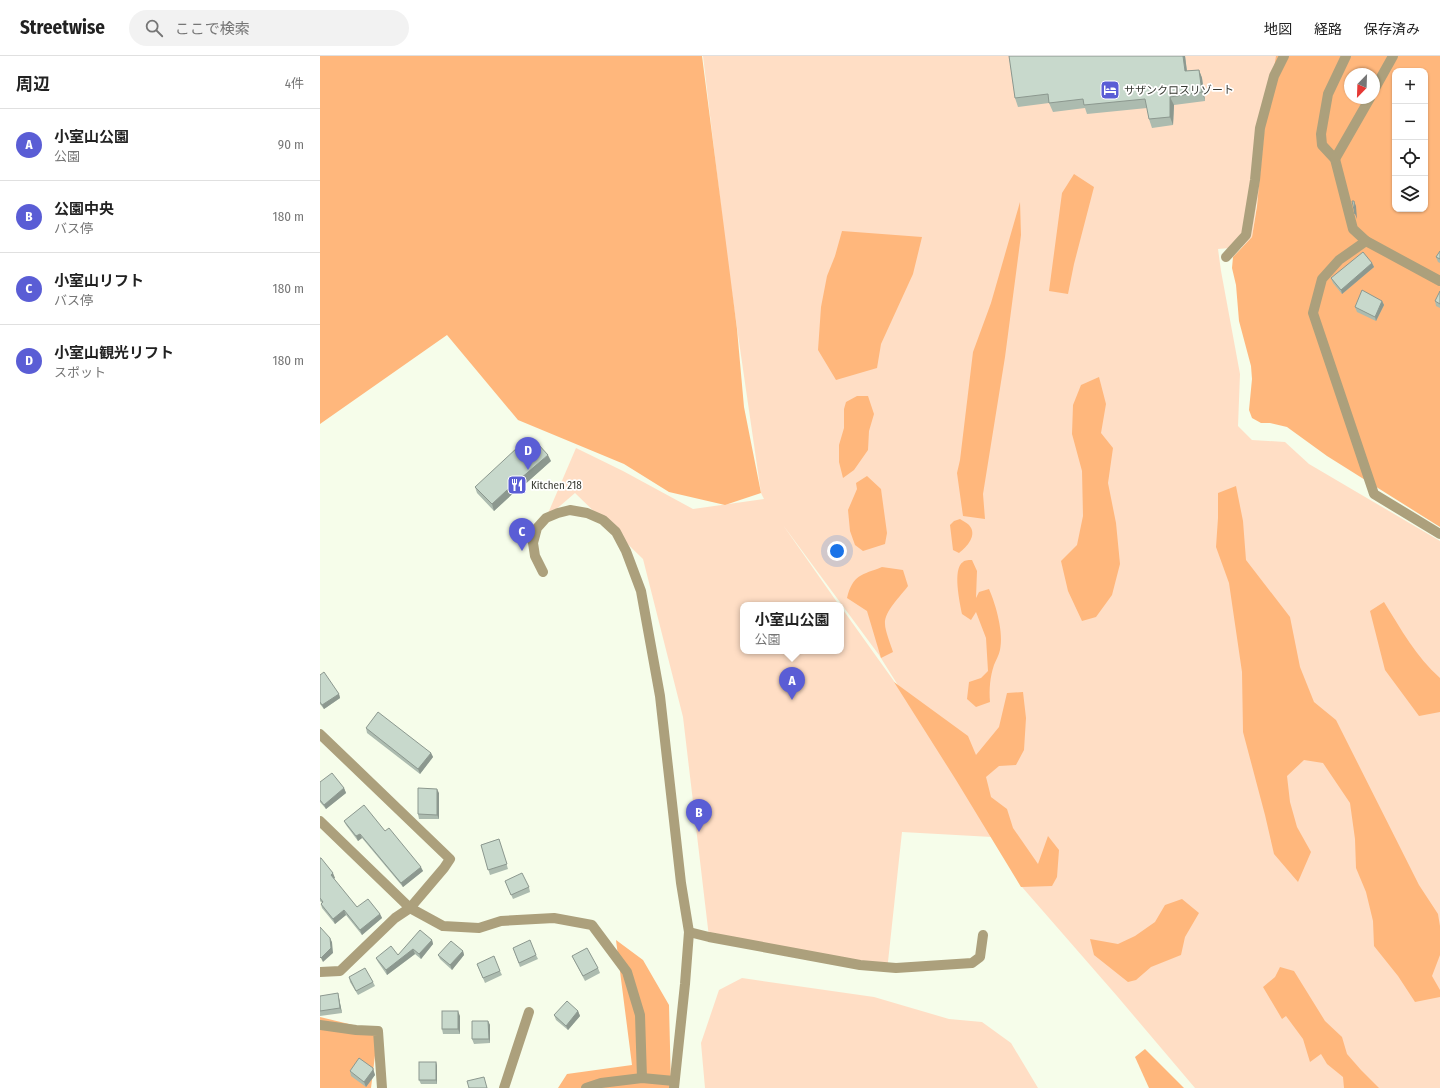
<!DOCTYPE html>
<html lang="ja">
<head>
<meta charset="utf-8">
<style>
	:root { --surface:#fff; --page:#f2f2f2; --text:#222; --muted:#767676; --line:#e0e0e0; --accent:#5a5dd5 }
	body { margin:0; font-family:"Fira Sans Condensed","Noto Sans JP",sans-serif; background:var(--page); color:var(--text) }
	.controls { position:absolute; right:12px; top:12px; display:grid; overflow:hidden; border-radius:8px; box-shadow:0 1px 3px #0004 }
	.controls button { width:36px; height:36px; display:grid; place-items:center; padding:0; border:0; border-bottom:1px solid var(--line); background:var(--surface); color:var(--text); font:20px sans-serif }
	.compass { position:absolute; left:1024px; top:12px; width:36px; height:36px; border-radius:50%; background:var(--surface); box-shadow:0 1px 3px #0004; rotate:203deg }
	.you { position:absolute; left:517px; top:495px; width:14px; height:14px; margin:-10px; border:3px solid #fff; border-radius:50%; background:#1a73e8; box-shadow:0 0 0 6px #1a73e833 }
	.badge { display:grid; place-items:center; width:26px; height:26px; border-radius:50%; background:var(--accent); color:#fff; font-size:13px; font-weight:700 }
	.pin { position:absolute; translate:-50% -33px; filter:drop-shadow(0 1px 2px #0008) }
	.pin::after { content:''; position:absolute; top:21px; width:14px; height:12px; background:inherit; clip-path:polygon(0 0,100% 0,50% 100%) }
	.popup { position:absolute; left:420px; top:546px; width:104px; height:52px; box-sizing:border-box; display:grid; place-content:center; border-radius:8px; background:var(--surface); filter:drop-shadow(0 1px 3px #0005); font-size:13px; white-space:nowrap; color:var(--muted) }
	.popup b { font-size:15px; color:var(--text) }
	.popup::after { content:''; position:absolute; left:50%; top:100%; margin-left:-8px; border:8px solid transparent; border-top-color:var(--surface) }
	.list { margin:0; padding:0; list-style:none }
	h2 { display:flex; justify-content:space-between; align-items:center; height:52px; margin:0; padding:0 16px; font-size:17px }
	h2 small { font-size:13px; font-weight:400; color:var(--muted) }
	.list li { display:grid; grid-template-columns:26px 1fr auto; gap:12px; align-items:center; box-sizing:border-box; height:72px; padding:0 16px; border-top:1px solid var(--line) }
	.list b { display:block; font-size:15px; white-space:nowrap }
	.list p { margin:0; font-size:13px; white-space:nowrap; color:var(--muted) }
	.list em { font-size:13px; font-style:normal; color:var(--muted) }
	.icon { flex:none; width:22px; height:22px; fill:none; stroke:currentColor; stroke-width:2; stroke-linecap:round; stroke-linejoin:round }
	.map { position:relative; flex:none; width:1120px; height:1032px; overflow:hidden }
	header { display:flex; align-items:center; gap:24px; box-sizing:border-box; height:56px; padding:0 20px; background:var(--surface); border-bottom:1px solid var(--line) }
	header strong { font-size:19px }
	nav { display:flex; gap:22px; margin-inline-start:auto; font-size:14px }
	.search { width:280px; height:36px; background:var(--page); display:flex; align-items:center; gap:10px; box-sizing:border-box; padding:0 14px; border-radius:22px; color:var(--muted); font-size:15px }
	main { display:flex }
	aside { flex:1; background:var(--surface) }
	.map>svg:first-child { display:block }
</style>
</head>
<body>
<header>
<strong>Streetwise</strong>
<div class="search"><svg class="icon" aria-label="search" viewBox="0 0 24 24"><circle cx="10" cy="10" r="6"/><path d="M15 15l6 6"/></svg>ここで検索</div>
<nav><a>地図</a><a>経路</a><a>保存済み</a></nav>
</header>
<main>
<aside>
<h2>周辺<small>4件</small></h2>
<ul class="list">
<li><span class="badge">A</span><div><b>小室山公園</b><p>公園</p></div><em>90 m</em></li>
<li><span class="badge">B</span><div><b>公園中央</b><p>バス停</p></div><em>180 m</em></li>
<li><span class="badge">C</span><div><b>小室山リフト</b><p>バス停</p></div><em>180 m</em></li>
<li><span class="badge">D</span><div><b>小室山観光リフト</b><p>スポット</p></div><em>180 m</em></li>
</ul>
</aside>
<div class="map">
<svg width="1120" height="1032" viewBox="0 0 1120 1032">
	<rect width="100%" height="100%" fill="#f6fdea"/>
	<g fill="#ffdec5" fill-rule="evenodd">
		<path d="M383,0H967L937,146L932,181L922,191L898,193L901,215L920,318L918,370L932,384L965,386L989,408L1120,485V1032H875L797,940L702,831L672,781L582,776L567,915L389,881L363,661L323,503L255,437L226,462L256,392L303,415L373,453L444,443L441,437L407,203ZM463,469L559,599L586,642L521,551V595H423V549H519Z"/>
		<path d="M422,922L554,941L629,963L662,966L691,987L718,1032H385L381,987L399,934Z"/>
	</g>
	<g fill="#ffb77c" fill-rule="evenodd">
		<path d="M0,0H382L417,273L424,351L441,437L405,449L349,436L304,408L198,364L127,279L0,368Z"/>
		<path d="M956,0H1120V471L1007,400L967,371L950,367H941L932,362L929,354L932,323L931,310L919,265L916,229L912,212L913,201L932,181L937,150L945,67ZM1075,15H1105V153H1075ZM1030,18H1054V42H1030Z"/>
		<path d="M754,118L774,131L754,208L748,238L729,235L742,137Z"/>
		<path d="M700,146L701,179L685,301L663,438L665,463L643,460L637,417L640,404L653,296L671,247Z"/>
		<path d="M522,175L602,181L593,218L561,288L557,312L516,324L498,294L501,251L507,220L515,200Z"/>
		<path d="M779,321L786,348L781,377L793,392L788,427L796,467L800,508L792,539L776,561L762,565L748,535L741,505L757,489L763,460L762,415L752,378L753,349L761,329Z"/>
		<path d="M537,340H548L554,358L549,375L548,394L534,414L523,422L519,406V389L524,372V353L526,346Z"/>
		<path d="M547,420L561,433L567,477L565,488L543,495L535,489L530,475L528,454L537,433L536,427Z"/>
		<path d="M916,430L923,465L926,504L970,561L980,611L994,646L1016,664L1099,829L1118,858L1120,870V899L1112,920L1120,934V941L1095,946L1078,920L1054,890L1053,865L1046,836L1036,812L1035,783L1030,747L1003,707L984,704L967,720L970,746L977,771L991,796L978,826L954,798L945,759L923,676L922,616L909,527L896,491L898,462V437Z"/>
		<path d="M640,463C643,465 647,467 649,469C658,479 647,491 639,497L633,494L630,469L634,465Z"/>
		<path d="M652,504L657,515L656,542L659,536L669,533C676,549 684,577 680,594C679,599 676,604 674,609C670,621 669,633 670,646L656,651L647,643L649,626L661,622L668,615L666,582L656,556L651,564L642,558C640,547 632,513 643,506C645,504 650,504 652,504Z"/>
		<path d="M562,511L583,514L588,530C581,540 564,555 565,568C565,575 571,589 573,596L561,602L547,555L527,542C533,518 542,519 562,511Z"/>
		<path d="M1064,546C1081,573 1096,601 1120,622V656L1099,660L1065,614L1050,555Z"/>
		<path d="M574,626L648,680L656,699L679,671L687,637L703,636L706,662L704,694L696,709L679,710L666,721L671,741L687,753L693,772L718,808L728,780L739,794L737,821L732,830L701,831L636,724Z"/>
		<path d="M862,843L879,857L865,881L861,899L831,911L816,924L808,926L774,899L770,883L798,888L815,880L835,866L845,849Z"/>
		<path d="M296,884L323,904L349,949L351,1032H238L247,1018L312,1009Z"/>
		<path d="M960,911L974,915L1005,965L1022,981L1027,998L1041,1014L1059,1032H1024L1023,1021L1007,1008L1001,998L990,1006L983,983L966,960L962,963L943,931L955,921Z"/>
		<path d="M0,961L58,975L51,1032H0Z"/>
		<path d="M825,993L864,1032H829L815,1001Z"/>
	</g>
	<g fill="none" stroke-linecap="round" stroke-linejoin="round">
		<g stroke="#aca07c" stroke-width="10">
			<path d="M1026,0L1008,38L1001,78L1002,89L1015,103L1033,173L1046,185L1120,225"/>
			<path d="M1054,34L1073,0"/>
			<path d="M1015,103L1050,42"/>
			<path d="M1046,185L1019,204L1002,223L993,257L1054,438L1120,478"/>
			<path d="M906,201L926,179L935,124L940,72L954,20L964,0"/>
			<path d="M223,516L215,500L213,487L217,472L226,462L238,457L250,454L267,457L283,464L296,476L306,495L321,535L340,640L361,827L369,876L365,928L354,1032"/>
			<path d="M0,678L130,803L124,812L90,852L75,862L20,915L0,916"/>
			<path d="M0,765L90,852L123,870L159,872L181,865L234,862L272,869L307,916L320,959L322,1022"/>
			<path d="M369,876L389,881L540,909L576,912L652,907L660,901L663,879"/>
			<path d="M0,969L36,974L58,975L62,1032"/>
			<path d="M184,1032L209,956"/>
			<path d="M266,1032L281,1027L322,1022L354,1025"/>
		</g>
	</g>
	<g fill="#acbbaf">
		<path d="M689,0H865L867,15L879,14L882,22L885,45L854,49L853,69L832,72L829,63L827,52L767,58L765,52L733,56L729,47L698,51L695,42Z"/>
		<path d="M1120,195V207L1118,206L1116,201Z"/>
		<path d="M1052,207L1054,211L1022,238L1013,227L1011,222Z"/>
		<path d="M1120,235V252L1116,250L1115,245Z"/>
		<path d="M1062,245L1064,249L1056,265L1037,256L1035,251Z"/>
		<path d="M207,398L231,405L203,430L202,429L174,455L157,437L155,431Z"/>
		<path d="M0,619L19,638L20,642L4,653L0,648Z"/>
		<path d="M46,672L111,697L113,701L100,718L47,677Z"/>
		<path d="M0,726L24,732L26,737L6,753L0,746Z"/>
		<path d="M119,737V763H99L98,758Z"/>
		<path d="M24,765L65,775L103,815L83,831L42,782L38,785L26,769Z"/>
		<path d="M179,783L188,813L170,819L161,789Z"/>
		<path d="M0,802L15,822L13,823L37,851L60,858L62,862L42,879L26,859L15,868L2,852L1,848L2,847L0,845Z"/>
		<path d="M185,825L209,831L210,836L193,843Z"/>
		<path d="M112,884L113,888L101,903L95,898L67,919L58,906L56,902L78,899Z"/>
		<path d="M193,892L216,899L218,903L200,911Z"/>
		<path d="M143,895L144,899L132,914L120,903L118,899Z"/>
		<path d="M252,900L278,912L280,917L265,925L254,904Z"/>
		<path d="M157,908L180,915L182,919L165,927Z"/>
		<path d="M29,921L53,926L55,930L38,939L30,926Z"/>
		<path d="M0,940L19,942L22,957L0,960Z"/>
		<path d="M258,955L260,960L248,974L236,964L234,959Z"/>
		<path d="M140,960V978H123L122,973Z"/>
		<path d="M168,965L170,969V987L154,988L152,983Z"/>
		<path d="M116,1006L117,1010V1028H101L99,1024Z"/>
		<path d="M30,1015L54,1017L55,1019L46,1031L31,1020Z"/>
	</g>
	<g fill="#8c988f">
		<path d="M863,0H865L868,24L865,15Z"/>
		<path d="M879,14L882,22L885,45L882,36Z"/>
		<path d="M850,41L854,49L853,69L850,61Z"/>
		<path d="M1034,145L1036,150L1037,163L1035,158Z"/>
		<path d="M1052,207L1054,211L1022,238L1021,234Z"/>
		<path d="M1062,245L1064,249L1056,265L1055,261Z"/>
		<path d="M228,399L231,405L203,430L200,423Z"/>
		<path d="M200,422L202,429L174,455L172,448Z"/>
		<path d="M19,638L20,642L4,653L2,649Z"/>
		<path d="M111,697L113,701L100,718L98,713Z"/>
		<path d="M24,732L26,737L6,753L4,749Z"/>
		<path d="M117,733L119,737V763L117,759Z"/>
		<path d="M40,778L42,782L38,785L36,780Z"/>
		<path d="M101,811L103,815L83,831L81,827Z"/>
		<path d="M13,817L15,822L12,824L11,819Z"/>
		<path d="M24,854L26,859L15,868L13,863Z"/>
		<path d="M60,858L62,862L42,879L40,874Z"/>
		<path d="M10,882L12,886L13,897L3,906L1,902Z"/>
		<path d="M112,884L113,888L101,903L99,898Z"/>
		<path d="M93,893L95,898L67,919L66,914Z"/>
		<path d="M143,895L144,899L132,914L130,909Z"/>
		<path d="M18,937L22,957L20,952Z"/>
		<path d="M138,955L140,960V978L138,973Z"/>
		<path d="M258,955L260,960L248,974L246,970Z"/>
		<path d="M168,965L170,969V987L169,983Z"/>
		<path d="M116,1006L117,1010V1028L116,1024Z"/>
		<path d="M53,1012L55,1019L46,1031L44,1026Z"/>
	</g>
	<g fill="#c8d9cc" stroke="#8c988f">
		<path d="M689,0H863L865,15L879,14L882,36L850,41V61L829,63L825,43L764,49L763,43L729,47L728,38L695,42Z"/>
		<path d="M1032,145H1034L1035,158Z"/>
		<path d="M1120,195V203L1116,201Z"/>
		<path d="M1043,196L1052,207L1021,234L1011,222Z"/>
		<path d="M1042,234L1062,245L1055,261L1035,251Z"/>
		<path d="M1120,235V248L1115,245Z"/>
		<path d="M218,388L228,399L200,423V422L172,448L155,431L198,391L207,398Z"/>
		<path d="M4,616L19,638L2,649L0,646V619Z"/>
		<path d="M58,656L111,697L98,713L46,672Z"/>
		<path d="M12,717L24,732L4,749L0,744V726Z"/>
		<path d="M98,732L117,733V759L98,758Z"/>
		<path d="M44,749L65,775L69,772L101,811L81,827L40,778L36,780L24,765Z"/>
		<path d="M179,783L187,808L168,814L161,789Z"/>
		<path d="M0,802H1L13,817L11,819L37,851L48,843L60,858L40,874L24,854L13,863L1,848L3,846L0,842Z"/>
		<path d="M202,817L209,831L191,839L185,825Z"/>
		<path d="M0,871L10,882L11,892L1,902L0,901Z"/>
		<path d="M100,874L112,884L99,898L93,893L66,914L56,902L71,890L78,899Z"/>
		<path d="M210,884L216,899L199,907L193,892Z"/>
		<path d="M131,885L143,895L130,909L118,899Z"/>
		<path d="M267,892L278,912L263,920L252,900Z"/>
		<path d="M174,900L180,915L163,922L157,908Z"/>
		<path d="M45,912L53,926L36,935L29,921Z"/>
		<path d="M18,937L20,952L0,955V940Z"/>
		<path d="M247,945L258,955L246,970L234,959Z"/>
		<rect x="122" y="955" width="16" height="18"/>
		<path d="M152,965H168L169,983H152Z"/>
		<path d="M39,1002L53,1012V1014L44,1026L30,1015Z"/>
		<rect x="99" y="1006" width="17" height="18"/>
		<path d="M164,1021L167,1032H149L147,1025Z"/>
	</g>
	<defs>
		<symbol id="hotel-square" viewBox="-11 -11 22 22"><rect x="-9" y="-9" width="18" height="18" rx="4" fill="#5a5dd5" stroke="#fff"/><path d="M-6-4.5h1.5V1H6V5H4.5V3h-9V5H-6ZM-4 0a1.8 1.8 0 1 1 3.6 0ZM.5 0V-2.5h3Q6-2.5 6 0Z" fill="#fff"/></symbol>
		<symbol id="restaurant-square" viewBox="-11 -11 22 22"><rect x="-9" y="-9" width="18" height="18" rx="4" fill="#5a5dd5" stroke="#fff"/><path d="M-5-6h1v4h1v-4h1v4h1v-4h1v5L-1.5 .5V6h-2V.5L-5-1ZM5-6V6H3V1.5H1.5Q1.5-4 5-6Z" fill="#fff"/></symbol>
	</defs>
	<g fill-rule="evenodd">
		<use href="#hotel-square" x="779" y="23" width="22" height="22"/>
		<use href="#restaurant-square" x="186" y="418" width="22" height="22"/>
	</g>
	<g text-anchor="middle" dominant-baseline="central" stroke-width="3.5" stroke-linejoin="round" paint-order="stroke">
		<g font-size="11" fill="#363831" stroke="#fff" text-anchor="start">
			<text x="804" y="34">サザンクロスリゾート</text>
			<text x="211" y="429">Kitchen 218</text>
		</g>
	</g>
</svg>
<div class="controls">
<button>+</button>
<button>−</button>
<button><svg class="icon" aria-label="locate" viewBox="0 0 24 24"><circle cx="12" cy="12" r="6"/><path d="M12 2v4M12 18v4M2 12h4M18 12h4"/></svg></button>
<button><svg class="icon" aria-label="layers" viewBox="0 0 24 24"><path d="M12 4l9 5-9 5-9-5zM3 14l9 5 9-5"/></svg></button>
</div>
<svg class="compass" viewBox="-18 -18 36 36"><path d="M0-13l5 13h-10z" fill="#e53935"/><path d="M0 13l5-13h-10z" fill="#767676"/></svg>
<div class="you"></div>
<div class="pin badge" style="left:472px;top:644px">A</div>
<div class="popup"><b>小室山公園</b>公園</div>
<div class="pin badge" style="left:379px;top:776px">B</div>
<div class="pin badge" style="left:202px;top:495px">C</div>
<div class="pin badge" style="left:208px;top:414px">D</div>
</div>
</main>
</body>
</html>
